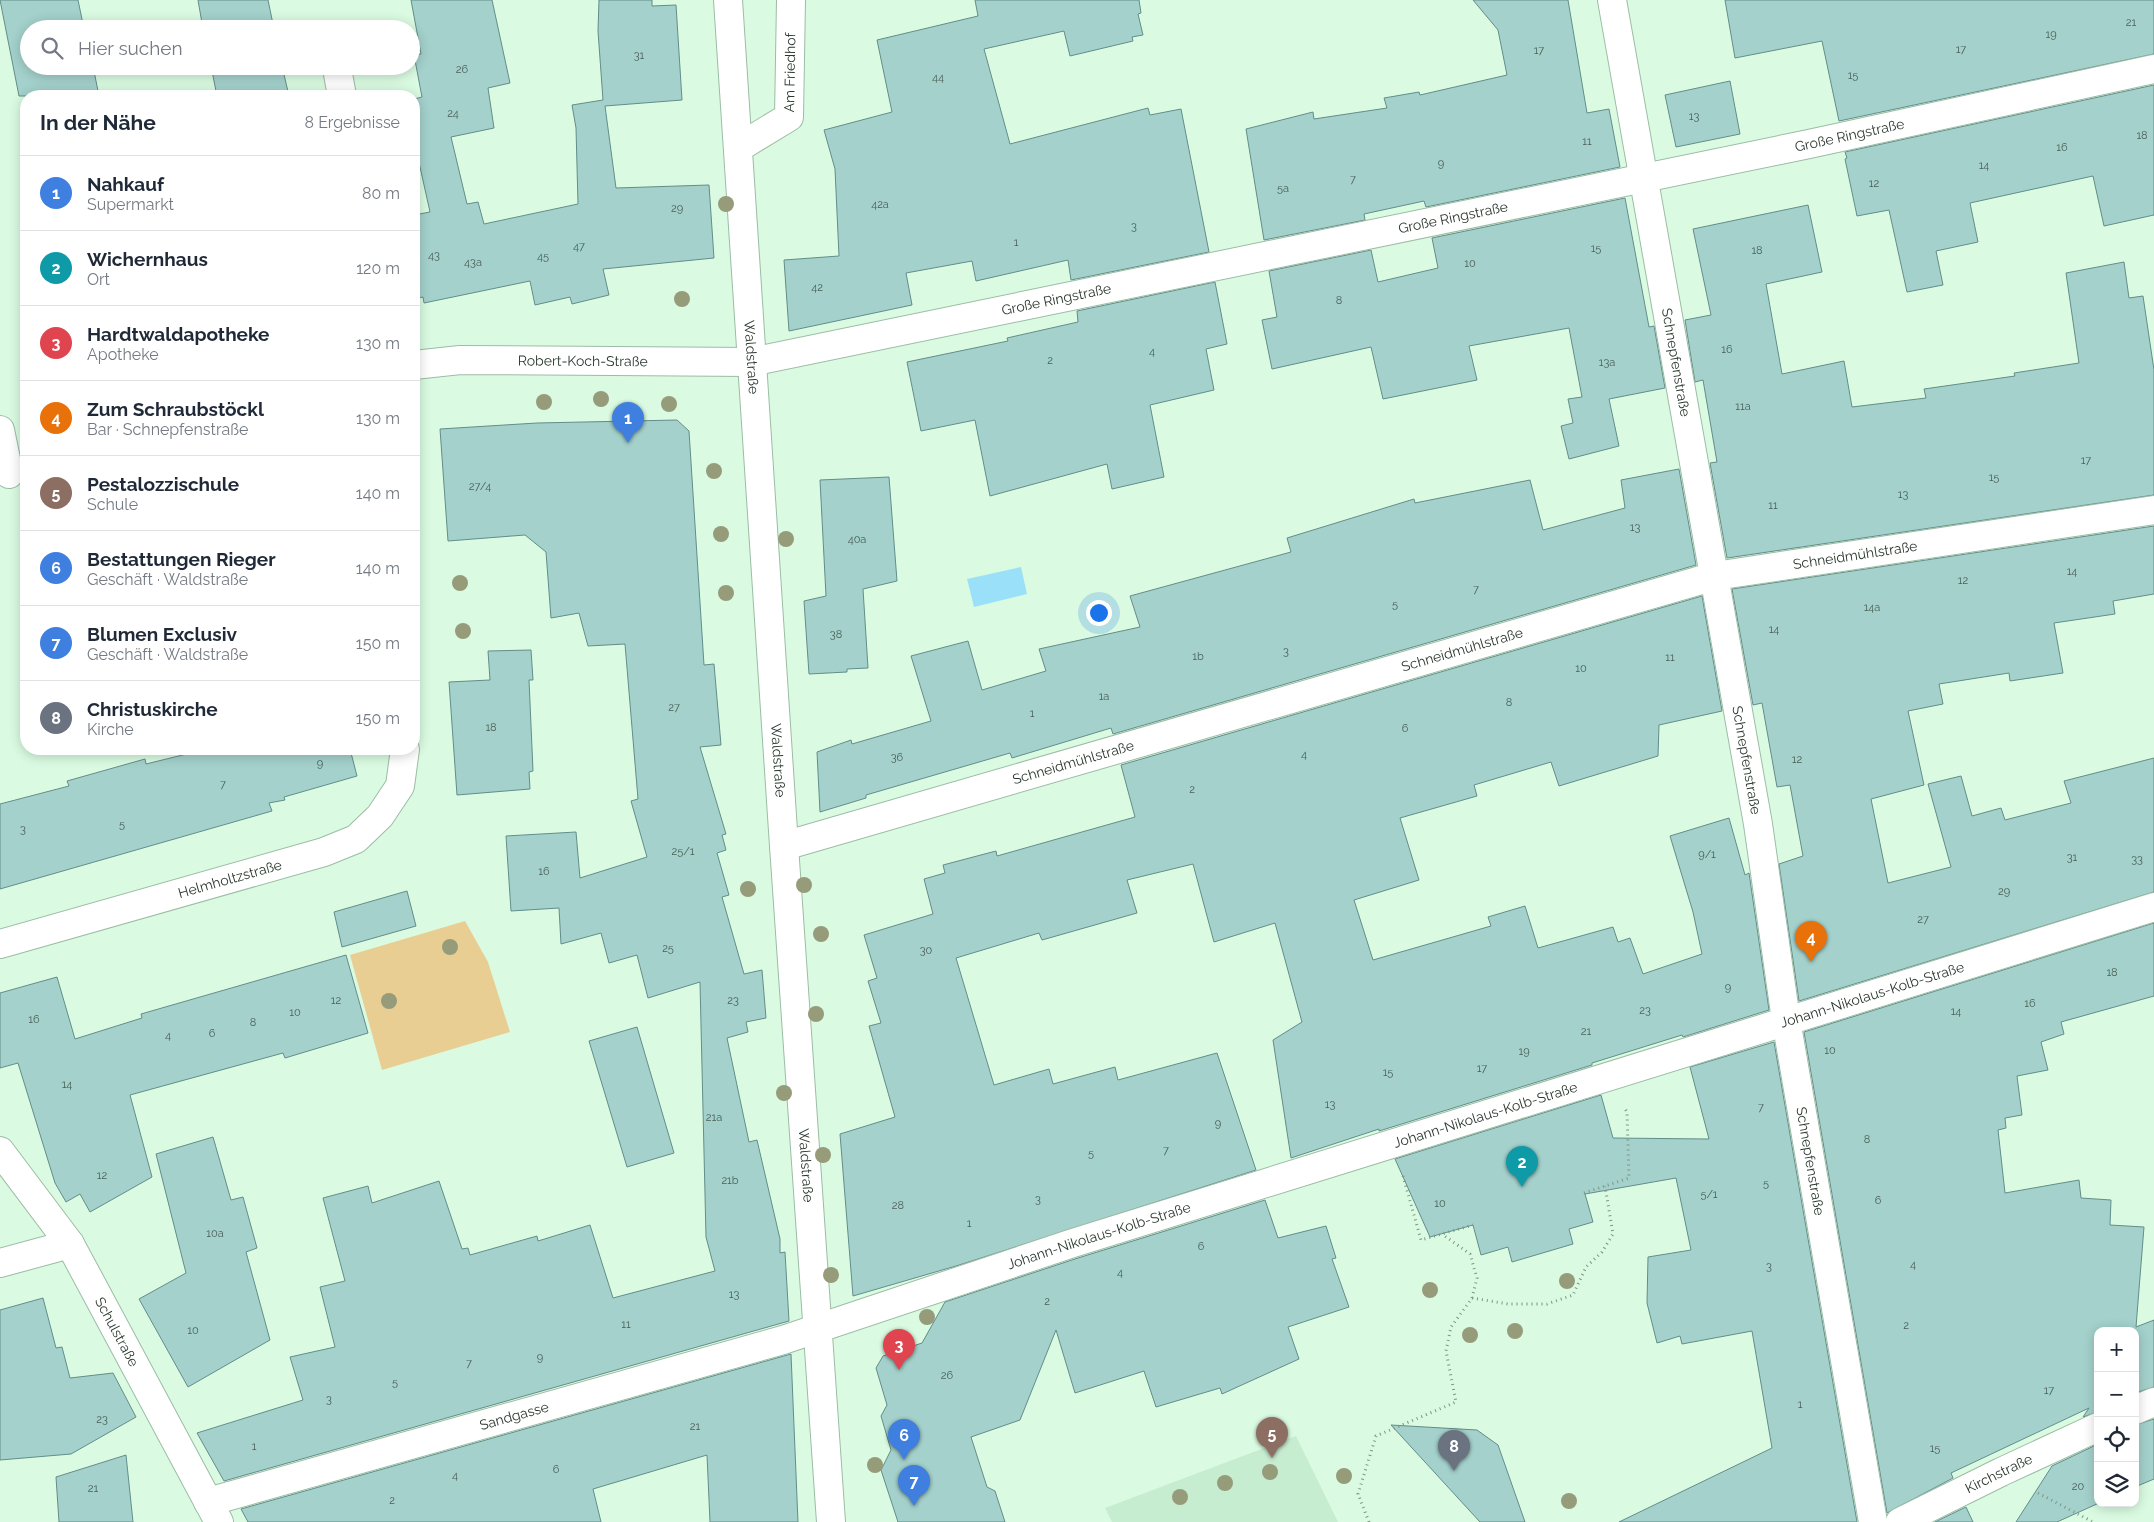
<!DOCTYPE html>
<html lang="de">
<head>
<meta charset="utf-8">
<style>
	:root { --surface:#fff; --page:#f6f6f7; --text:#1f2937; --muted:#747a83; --line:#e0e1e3; --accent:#a242aa }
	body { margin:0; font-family:Raleway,sans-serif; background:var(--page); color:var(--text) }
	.controls { position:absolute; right:15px; bottom:15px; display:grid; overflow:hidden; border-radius:10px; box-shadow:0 2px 12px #0003 }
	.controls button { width:45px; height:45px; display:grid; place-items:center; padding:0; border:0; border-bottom:1px solid var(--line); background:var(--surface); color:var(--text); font:25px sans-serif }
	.you { position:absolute; left:1098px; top:612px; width:18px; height:18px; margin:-12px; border:4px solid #fff; border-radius:50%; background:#1a73e8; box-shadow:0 0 0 8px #1a73e833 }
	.badge { display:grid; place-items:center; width:32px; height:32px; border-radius:50%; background:var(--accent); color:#fff; font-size:16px; font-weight:700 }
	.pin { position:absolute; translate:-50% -41px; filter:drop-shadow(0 1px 2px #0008) }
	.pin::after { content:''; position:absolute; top:26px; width:18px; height:15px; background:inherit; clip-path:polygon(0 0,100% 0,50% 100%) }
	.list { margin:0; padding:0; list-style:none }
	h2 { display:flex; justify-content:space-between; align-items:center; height:65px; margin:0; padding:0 20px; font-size:21px }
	h2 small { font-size:16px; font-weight:400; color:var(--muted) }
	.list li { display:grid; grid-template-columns:32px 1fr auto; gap:15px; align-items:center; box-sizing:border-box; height:75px; padding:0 20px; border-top:1px solid var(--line) }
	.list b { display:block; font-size:19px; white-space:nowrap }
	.list p { margin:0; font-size:16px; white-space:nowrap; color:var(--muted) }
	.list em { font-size:16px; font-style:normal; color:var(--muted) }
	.icon { flex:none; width:28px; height:28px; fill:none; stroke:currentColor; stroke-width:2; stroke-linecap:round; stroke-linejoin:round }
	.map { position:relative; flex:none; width:2154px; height:1522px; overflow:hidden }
	.search { position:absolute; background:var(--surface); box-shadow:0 2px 12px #0003; left:20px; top:20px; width:400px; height:55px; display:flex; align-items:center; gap:12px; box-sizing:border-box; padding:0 18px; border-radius:28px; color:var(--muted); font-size:19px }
	.panel { position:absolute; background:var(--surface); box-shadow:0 2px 12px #0003; left:20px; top:90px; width:400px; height:665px; border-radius:20px }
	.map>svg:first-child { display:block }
</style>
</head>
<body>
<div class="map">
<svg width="2154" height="1522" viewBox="0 0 2154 1522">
	<rect width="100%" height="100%" fill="#dafbe2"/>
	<path fill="#c7edd1" d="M1296,1436L1338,1522H1112L1105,1508Z"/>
	<path fill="#e9ce94" d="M465,921L488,962L510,1032L382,1070L350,955Z"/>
	<path fill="#9be0f9" d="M1021,567L1027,594L974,607L967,579Z"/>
	<g fill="#a4d1cc" stroke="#638d89">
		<path d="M0,0H78L84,29H29V66H93L99,96H19Z"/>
		<path d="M198,0H268L274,29H203Z"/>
		<path d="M411,0H492L510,83L488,88L494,128L451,137L467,204L478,202L484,224L578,204L576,128L572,105L603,100L598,31L599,0H652V6L676,5L682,100L605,106L616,188L709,185L714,258L603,269L609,295L572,304L570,297L535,305L530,281L424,303L423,297L414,299V215L430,212L414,140V99L422,97L414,55L421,54Z"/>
		<path d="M975,0H1139L1141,13L1138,14L1143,35L1132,37L1133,41L1070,56L1064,31L984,49L1010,144L1148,108L1150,115L1181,109L1209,252L1071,280L1068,260L976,281L972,261L906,273L912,305L789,331L784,260L839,256L835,169L824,130L892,112L877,40L978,16Z"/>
		<path d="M1473,0H1568L1587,113L1609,109L1620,167L1426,207L1424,201L1364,214L1365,220L1264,240L1246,129L1313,112L1314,119L1387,108L1384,98L1419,92L1420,95L1507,75L1498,30Z"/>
		<path d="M1725,0H2154V54L1839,121L1822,41L1735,58Z"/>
		<path d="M211,66H282L289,96H217Z"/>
		<path d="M1730,81L1740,134L1676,147L1665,95Z"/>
		<path d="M2154,85V215L2104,226L2093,176L1970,203L1978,242L1936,251L1943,285L1907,292L1889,210L1857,216L1845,159L1847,158L1845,152Z"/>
		<path d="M1625,198L1649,327L1654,326L1665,388L1609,399L1619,446L1569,459L1561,426L1573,423L1568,399L1582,397L1569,328L1469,346L1477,380L1383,399L1371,347L1272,369L1262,320L1277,317L1269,271L1371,250L1378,282L1438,268L1432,238Z"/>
		<path d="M1808,205L1822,272L1766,284L1782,374L1844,361L1852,407L1926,398L1924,389L2015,376L2014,373L2079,363L2066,273L2124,262L2129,298L2143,296L2154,370V495L1727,558L1710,463L1717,462L1703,380L1695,382L1685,320L1711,315L1693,229Z"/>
		<path d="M1215,282L1227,344L1206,349L1214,390L1150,405L1164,477L1112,489L1107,464L990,496L975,420L921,431L907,362L1008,341L1007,338L1078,322L1077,311Z"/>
		<path d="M677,420L689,431L704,665L714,664L721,745L700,747L726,834L722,835L726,850L717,853L729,895L722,897L744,974L762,970L766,1018L746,1022L748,1032L727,1038L749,1142L757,1140L780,1239V1253L785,1252L789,1321L224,1481L197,1433L303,1400L290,1357L335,1347L320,1287L345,1281L323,1198L368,1186L372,1203L439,1181L462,1249L468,1248L470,1255L537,1236L538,1241L590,1225L613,1298L715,1271L706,1237L700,982L648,998L637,955L609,963L601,933L561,944L559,908L511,911L506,836L576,832L580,878L647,857L631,801L638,799L625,644L588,646L579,613L551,618L546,552L525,535L448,541L440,429L537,423Z"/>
		<path d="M1679,469L1696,565L1113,734L1111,728L1012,758L1010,753L866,795V798L820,812L817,752L851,740L852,744L931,721L911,656L968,641L982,690L1046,671L1039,649L1140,627L1130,596L1291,552L1287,538L1414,499L1415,503L1530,480L1543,530L1625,508L1621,480Z"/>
		<path d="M889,477L897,581L863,589L868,668L847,669V672L809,674L804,601L826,596L820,480Z"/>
		<path d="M2154,526V594L2113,601L2115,614L2054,623L2063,673L2010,681L2009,673L1939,684L1943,704L1908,711L1924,785L1871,799L1888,883L1951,867L1928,784L1961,776L1972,816L2001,808L2005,820L2071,803L2064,781L2154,758V892L1799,1001L1779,864L1803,856L1790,785L1777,787L1762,703L1753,705L1732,589Z"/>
		<path d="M1702,596L1722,711L1659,725L1658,756L1559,786L1551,762L1474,785L1477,796L1400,818L1419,880L1354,900L1373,960L1491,926L1488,917L1525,906L1538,948L1613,927L1618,942L1630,938L1643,974L1702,954L1693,912L1670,836L1729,818L1745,875L1749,873L1769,1010L1683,1037L1682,1035L1592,1063V1065L1379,1131V1129L1291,1158L1273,1040L1302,1022L1275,923L1214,942L1193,864L1127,880L1137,913L1042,940L1039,933L956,958L994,1085L1049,1069L1053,1084L1115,1067L1118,1080L1217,1053L1256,1170L956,1266L853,1296L840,1134L895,1117L869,1026L881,1023L868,981L877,978L864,935L933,914L924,879L945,873L943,865L996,851L997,856L1135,817L1121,765Z"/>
		<path d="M531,650L533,680H529L533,771L529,772L530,789L457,795L449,682L490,680L488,651Z"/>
		<path d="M207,749H350L357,776L284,797L285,800L269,803L272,811L0,889V804L69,786L67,781L145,759L146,764Z"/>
		<path d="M407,891L416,926L342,947L334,912Z"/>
		<path d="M2154,923V996L2061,1022L2064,1034L2041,1042L2048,1070L2017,1076L2022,1115L2005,1118L2006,1128L1998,1130L2005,1193L2079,1180L2081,1198L2111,1200L2110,1225L2144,1227L2136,1327L2154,1320V1387L2135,1393V1331H2098V1412L2083,1417L2089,1408L1951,1473L1953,1478L1887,1513L1804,1032Z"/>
		<path d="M346,955L368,1033L285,1058L283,1053L130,1095L152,1177L90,1212L80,1194L66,1202L55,1183L18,1063L0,1068V993L57,977L75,1039L142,1018L141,1014Z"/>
		<path d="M637,1027L674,1153L627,1167L589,1041Z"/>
		<path d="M1774,1042L1857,1522H1619L1772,1448L1752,1331L1682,1344L1680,1336L1657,1343L1647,1303L1648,1257L1691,1250L1676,1178L1585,1194L1593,1222L1569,1229L1573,1244L1512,1262L1508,1247L1481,1255L1473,1225L1430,1237L1395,1159L1601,1095L1613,1138L1709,1139L1690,1067Z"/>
		<path d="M213,1137L231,1200L243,1197L257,1248L246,1252L270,1340L188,1387L139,1299L186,1273L156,1154Z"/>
		<path d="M1265,1200L1278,1238L1326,1226L1336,1258L1332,1259L1349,1307L1288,1327L1299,1359L1222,1394L1220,1388L1156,1407L1144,1371L1075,1393L1056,1330L1020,1420L971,1437L987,1487L995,1491L1005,1522H898L881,1470L891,1450L881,1416L887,1405L876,1368L883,1356L922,1343L945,1302L1078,1258Z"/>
		<path d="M43,1298L56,1348L62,1347L70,1378L113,1373L136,1417L71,1454L0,1460V1310Z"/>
		<path d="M791,1354L798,1522H710L707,1455L593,1489L601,1522H248L241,1509Z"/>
		<path d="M2154,1419V1479L2135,1487V1425Z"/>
		<path d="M1391,1425L1477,1430L1498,1445L1525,1522H1480Z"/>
		<path d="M2098,1444L2099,1503L2057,1522H2016L2052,1466Z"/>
		<path d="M126,1455L133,1522H59L56,1477Z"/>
		<path d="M1966,1507L1973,1522H1935Z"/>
	</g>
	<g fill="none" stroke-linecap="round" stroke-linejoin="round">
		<defs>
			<g id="minor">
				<path id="s1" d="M728,0L784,846L831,1522"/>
				<path id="s2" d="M1612,0L1758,824L1786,1020L1873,1522"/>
				<path d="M341,66L338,74L342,96"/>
				<path id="s3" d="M738,148L789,117L791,0"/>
				<path id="s4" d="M414,365L460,360L751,362L1809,144L2154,69"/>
				<path d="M0,430L9,474"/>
				<path id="s5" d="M784,846L1715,576L2154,510"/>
				<path id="s6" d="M0,944L324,852L356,839L380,816L400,786L405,749"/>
				<path id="s7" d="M0,1151L70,1244L219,1522"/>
				<path d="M0,1263L70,1244"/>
				<path d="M2135,1410L2154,1402"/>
				<path id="s8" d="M208,1502L783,1340L1073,1243L2154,907"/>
				<path id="s9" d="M1900,1522L2001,1472L2098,1427"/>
			</g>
		</defs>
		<use href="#minor" stroke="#9cbca5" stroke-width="30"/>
		<g stroke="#7f9685" stroke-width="3" stroke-dasharray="1 4" stroke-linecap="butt">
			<path d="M1403,1176L1421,1240L1473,1225"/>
			<path d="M1584,1193L1629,1178L1627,1112L1624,1107"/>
			<path d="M1472,1298L1508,1304H1547L1573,1295L1586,1267L1602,1252L1613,1234L1605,1186"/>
			<path d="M2038,1493L2093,1522"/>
			<path d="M1369,1522L1358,1494L1376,1436L1456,1402L1446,1351L1451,1327L1472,1298L1477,1278L1470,1254L1442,1234"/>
		</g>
		<use href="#minor" stroke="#fff" stroke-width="28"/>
	</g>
	<g fill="#969b7a">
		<circle cx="726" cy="204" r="8"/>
		<circle cx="682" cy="299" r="8"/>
		<circle cx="601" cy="399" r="8"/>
		<circle cx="544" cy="402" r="8"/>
		<circle cx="669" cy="404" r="8"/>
		<circle cx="714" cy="471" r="8"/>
		<circle cx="721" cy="534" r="8"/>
		<circle cx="786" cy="539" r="8"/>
		<circle cx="460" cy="583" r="8"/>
		<circle cx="726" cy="593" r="8"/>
		<circle cx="463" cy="631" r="8"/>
		<circle cx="804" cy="885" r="8"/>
		<circle cx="748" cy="889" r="8"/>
		<circle cx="821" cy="934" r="8"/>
		<circle cx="450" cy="947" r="8"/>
		<circle cx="389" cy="1001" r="8"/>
		<circle cx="816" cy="1014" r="8"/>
		<circle cx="784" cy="1093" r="8"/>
		<circle cx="823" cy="1155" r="8"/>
		<circle cx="831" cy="1275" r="8"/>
		<circle cx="1567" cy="1281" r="8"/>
		<circle cx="1430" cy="1290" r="8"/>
		<circle cx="927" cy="1317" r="8"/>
		<circle cx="1515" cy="1331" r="8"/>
		<circle cx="1470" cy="1335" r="8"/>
		<circle cx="875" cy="1465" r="8"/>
		<circle cx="1270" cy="1472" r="8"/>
		<circle cx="1344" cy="1476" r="8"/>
		<circle cx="1225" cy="1483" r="8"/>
		<circle cx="1180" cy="1497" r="8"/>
		<circle cx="1569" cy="1501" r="8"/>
	</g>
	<g text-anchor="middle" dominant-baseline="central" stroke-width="4.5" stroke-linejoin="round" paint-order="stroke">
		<g font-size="11" fill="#4a5f57">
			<text x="2131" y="22">21</text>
			<text x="2051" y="34">19</text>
			<text x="1961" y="49">17</text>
			<text x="1539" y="50">17</text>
			<text x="639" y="55">31</text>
			<text x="462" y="69">26</text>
			<text x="1853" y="75">15</text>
			<text x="938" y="77">44</text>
			<text x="453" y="113">24</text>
			<text x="1694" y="116">13</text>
			<text x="2142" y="135">18</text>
			<text x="1587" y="141">11</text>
			<text x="2062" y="147">16</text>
			<text x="1441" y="163">9</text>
			<text x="1984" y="165">14</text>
			<text x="1353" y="179">7</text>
			<text x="1874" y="183">12</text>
			<text x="1283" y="188">5a</text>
			<text x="880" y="204">42a</text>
			<text x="677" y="208">29</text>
			<text x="1134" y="226">3</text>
			<text x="1016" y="242">1</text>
			<text x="579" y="246">47</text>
			<text x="1596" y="248">15</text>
			<text x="1757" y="250">18</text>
			<text x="434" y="255">43</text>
			<text x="543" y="256">45</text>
			<text x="473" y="262">43a</text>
			<text x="1470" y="263">10</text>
			<text x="817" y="287">42</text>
			<text x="1339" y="300">8</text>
			<text x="1727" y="349">16</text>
			<text x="1152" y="351">4</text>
			<text x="1050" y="360">2</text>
			<text x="1607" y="362">13a</text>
			<text x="1743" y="406">11a</text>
			<text x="2086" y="460">17</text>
			<text x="1994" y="477">15</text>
			<text x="480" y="486">27/4</text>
			<text x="1903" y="494">13</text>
			<text x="1773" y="505">11</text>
			<text x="1635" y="527">13</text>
			<text x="857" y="539">40a</text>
			<text x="2072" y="571">14</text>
			<text x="1963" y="580">12</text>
			<text x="1476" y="589">7</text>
			<text x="1395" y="604">5</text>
			<text x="1872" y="607">14a</text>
			<text x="1774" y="629">14</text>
			<text x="836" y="634">38</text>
			<text x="1286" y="651">3</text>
			<text x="1198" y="656">1b</text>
			<text x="1670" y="657">11</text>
			<text x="1581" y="668">10</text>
			<text x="1104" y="696">1a</text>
			<text x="1509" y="702">8</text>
			<text x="674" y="707">27</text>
			<text x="1032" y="713">1</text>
			<text x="491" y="727">18</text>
			<text x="1405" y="728">6</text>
			<text x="1304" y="754">4</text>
			<text x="897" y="757">36</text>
			<text x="1797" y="759">12</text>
			<text x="320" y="763">9</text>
			<text x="223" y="784">7</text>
			<text x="1192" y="789">2</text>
			<text x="122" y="824">5</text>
			<text x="23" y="829">3</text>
			<text x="683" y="851">25/1</text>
			<text x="1707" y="854">9/1</text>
			<text x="2072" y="857">31</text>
			<text x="2137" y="859">33</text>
			<text x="544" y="871">16</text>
			<text x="2004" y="891">29</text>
			<text x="1923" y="919">27</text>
			<text x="668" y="948">25</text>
			<text x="926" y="950">30</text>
			<text x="2112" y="972">18</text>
			<text x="1728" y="987">9</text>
			<text x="336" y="1000">12</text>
			<text x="733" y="1000">23</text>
			<text x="2030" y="1003">16</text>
			<text x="1645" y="1010">23</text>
			<text x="1956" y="1011">14</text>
			<text x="295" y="1012">10</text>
			<text x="34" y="1019">16</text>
			<text x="253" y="1022">8</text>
			<text x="1586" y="1031">21</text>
			<text x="212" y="1033">6</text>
			<text x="168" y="1035">4</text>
			<text x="1830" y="1050">10</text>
			<text x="1524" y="1051">19</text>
			<text x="1482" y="1068">17</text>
			<text x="1388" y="1072">15</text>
			<text x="67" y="1084">14</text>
			<text x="1330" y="1104">13</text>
			<text x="1761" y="1107">7</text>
			<text x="714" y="1117">21a</text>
			<text x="1218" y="1123">9</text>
			<text x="1867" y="1139">8</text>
			<text x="1166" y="1150">7</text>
			<text x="1091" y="1153">5</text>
			<text x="102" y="1175">12</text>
			<text x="730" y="1180">21b</text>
			<text x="1766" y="1183">5</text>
			<text x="1709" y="1194">5/1</text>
			<text x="1038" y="1199">3</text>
			<text x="1878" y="1200">6</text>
			<text x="1440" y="1203">10</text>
			<text x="898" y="1205">28</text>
			<text x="969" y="1223">1</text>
			<text x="215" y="1233">10a</text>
			<text x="1201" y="1246">6</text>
			<text x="1913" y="1264">4</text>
			<text x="1769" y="1266">3</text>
			<text x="1120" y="1272">4</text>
			<text x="734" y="1294">13</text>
			<text x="1047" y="1301">2</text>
			<text x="626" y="1324">11</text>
			<text x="1906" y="1325">2</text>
			<text x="193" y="1330">10</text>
			<text x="540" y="1357">9</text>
			<text x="469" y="1363">7</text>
			<text x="947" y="1375">26</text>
			<text x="395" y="1382">5</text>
			<text x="2049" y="1390">17</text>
			<text x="329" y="1399">3</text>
			<text x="1800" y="1404">1</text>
			<text x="102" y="1419">23</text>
			<text x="695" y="1426">21</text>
			<text x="254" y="1446">1</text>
			<text x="1935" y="1448">15</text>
			<text x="556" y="1469">6</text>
			<text x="455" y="1475">4</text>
			<text x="2078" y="1486">20</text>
			<text x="93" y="1488">21</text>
			<text x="392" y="1500">2</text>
		</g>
		<g font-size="14" fill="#2c3930" stroke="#dafbe2">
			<text stroke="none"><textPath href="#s3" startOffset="104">Am Friedhof</textPath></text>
			<text stroke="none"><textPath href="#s4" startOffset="1459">Große Ringstraße</textPath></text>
			<text stroke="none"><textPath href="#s4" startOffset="1054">Große Ringstraße</textPath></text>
			<text stroke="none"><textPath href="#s4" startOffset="649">Große Ringstraße</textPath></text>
			<text stroke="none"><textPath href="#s1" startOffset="358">Waldstraße</textPath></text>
			<text stroke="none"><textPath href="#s4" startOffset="169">Robert-Koch-Straße</textPath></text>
			<text stroke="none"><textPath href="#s2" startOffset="368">Schnepfenstraße</textPath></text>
			<text stroke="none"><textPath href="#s5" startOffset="1111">Schneidmühlstraße</textPath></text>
			<text stroke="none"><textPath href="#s5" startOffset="706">Schneidmühlstraße</textPath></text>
			<text stroke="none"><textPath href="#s2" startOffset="772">Schnepfenstraße</textPath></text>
			<text stroke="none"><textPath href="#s1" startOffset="762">Waldstraße</textPath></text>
			<text stroke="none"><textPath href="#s5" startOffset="301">Schneidmühlstraße</textPath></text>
			<text stroke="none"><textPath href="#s6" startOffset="239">Helmholtzstraße</textPath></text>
			<text stroke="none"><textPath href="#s8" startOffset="1740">Johann-Nikolaus-Kolb-Straße</textPath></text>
			<text stroke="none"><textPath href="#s8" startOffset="1335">Johann-Nikolaus-Kolb-Straße</textPath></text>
			<text stroke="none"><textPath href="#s2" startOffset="1178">Schnepfenstraße</textPath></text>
			<text stroke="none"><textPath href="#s1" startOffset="1168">Waldstraße</textPath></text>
			<text stroke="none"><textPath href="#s8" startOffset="930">Johann-Nikolaus-Kolb-Straße</textPath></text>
			<text stroke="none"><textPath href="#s7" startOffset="216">Schulstraße</textPath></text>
			<text stroke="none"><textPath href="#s8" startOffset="318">Sandgasse</textPath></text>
			<text stroke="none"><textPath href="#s9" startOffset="110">Kirchstraße</textPath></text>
		</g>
	</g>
</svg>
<div class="controls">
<button>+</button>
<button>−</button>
<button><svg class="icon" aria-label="locate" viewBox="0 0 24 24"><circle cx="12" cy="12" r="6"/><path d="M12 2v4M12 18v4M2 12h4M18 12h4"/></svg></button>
<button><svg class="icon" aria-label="layers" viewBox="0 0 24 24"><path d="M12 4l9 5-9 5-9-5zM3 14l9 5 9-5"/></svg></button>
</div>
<div class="you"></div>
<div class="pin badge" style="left:628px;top:443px;background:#3f7fe0">1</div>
<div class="pin badge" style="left:1522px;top:1187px;background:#0f9aa8">2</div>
<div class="pin badge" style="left:899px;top:1370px;background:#e0444e">3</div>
<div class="pin badge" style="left:1811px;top:962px;background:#e8710a">4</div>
<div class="pin badge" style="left:1272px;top:1458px;background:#8d6e63">5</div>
<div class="pin badge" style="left:904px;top:1460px;background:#3f7fe0">6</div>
<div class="pin badge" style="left:914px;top:1506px;background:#3f7fe0">7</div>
<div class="pin badge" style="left:1454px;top:1471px;background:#6b7280">8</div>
<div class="search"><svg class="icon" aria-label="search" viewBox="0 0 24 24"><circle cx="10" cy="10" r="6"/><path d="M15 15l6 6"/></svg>Hier suchen</div>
<section class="panel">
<h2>In der Nähe<small>8 Ergebnisse</small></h2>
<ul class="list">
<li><span class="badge" style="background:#3f7fe0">1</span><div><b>Nahkauf</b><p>Supermarkt</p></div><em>80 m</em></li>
<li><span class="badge" style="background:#0f9aa8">2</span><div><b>Wichernhaus</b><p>Ort</p></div><em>120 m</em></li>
<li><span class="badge" style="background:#e0444e">3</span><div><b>Hardtwaldapotheke</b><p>Apotheke</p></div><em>130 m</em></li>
<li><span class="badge" style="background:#e8710a">4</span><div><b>Zum Schraubstöckl</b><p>Bar · Schnepfenstraße</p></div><em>130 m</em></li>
<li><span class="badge" style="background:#8d6e63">5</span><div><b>Pestalozzischule</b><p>Schule</p></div><em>140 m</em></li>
<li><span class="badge" style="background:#3f7fe0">6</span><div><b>Bestattungen Rieger</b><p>Geschäft · Waldstraße</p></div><em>140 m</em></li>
<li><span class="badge" style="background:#3f7fe0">7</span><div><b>Blumen Exclusiv</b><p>Geschäft · Waldstraße</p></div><em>150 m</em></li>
<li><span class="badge" style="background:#6b7280">8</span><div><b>Christuskirche</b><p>Kirche</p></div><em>150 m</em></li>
</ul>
</section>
</div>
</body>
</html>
